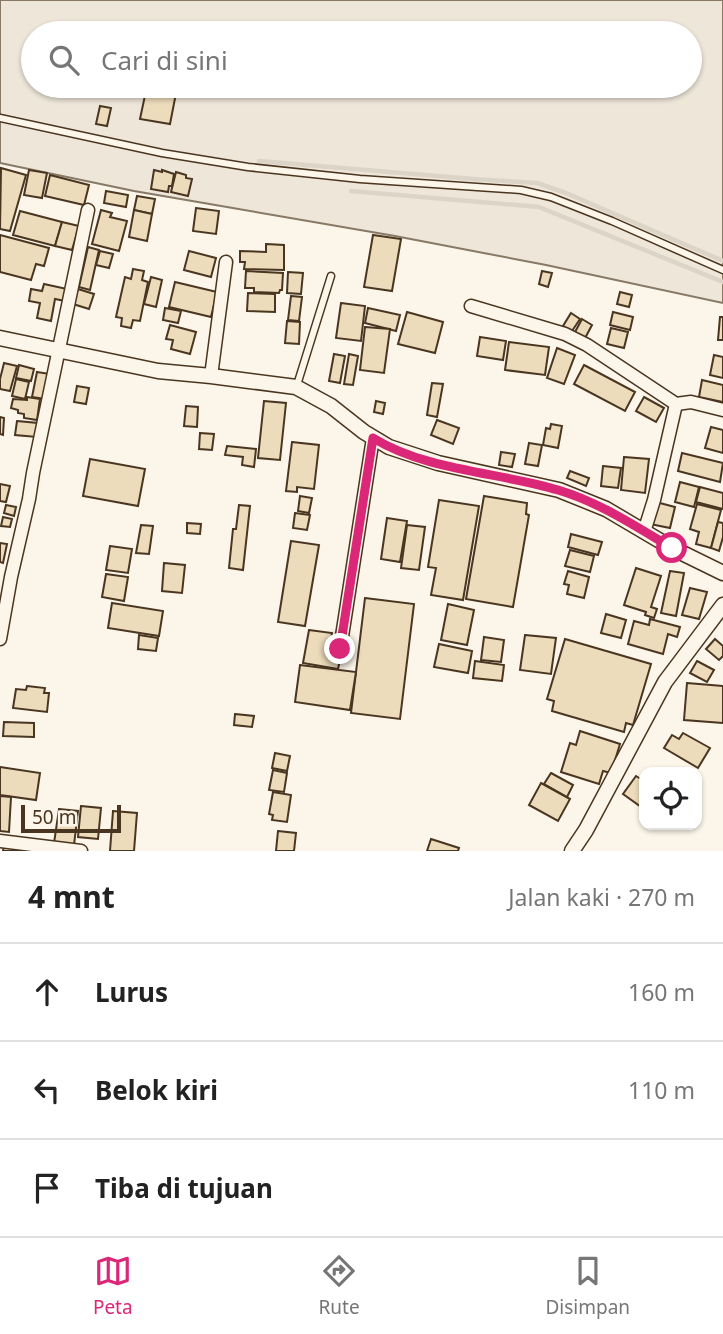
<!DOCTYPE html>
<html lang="id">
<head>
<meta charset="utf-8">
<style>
	:root { --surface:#fff; --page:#f2f2f2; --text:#222; --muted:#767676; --line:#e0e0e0; --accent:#db2777 }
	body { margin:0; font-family:"Noto Sans",sans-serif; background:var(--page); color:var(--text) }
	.controls { position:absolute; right:21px; bottom:21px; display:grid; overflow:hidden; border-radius:14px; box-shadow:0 2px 5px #0004 }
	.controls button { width:63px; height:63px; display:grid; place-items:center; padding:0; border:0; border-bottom:2px solid var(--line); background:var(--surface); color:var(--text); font:35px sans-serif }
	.scale { position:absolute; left:21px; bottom:18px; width:100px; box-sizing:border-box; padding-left:7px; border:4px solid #4a3520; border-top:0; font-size:19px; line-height:24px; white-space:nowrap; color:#4a3520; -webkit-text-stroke:5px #fbf6e9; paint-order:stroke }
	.stop { position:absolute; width:21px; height:21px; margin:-16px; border:5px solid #db2777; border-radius:50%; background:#fff }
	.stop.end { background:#db2777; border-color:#fff; box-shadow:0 2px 7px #0008 }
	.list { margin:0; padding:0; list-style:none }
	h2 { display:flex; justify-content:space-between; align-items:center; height:91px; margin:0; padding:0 28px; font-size:30px }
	h2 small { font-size:23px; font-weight:400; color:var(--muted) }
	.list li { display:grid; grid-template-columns:46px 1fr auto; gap:21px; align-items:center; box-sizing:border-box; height:98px; padding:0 28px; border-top:2px solid var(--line) }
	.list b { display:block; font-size:26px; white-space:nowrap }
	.list em { font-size:23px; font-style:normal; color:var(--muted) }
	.icon { flex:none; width:38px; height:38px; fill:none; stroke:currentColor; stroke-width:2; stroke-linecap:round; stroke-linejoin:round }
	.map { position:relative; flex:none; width:723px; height:851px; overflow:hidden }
	.search { position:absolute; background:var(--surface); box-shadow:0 2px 5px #0004; left:21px; right:21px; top:21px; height:77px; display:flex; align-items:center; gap:18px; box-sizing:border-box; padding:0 24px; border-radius:38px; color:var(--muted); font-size:26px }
	.sheet { height:385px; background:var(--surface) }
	nav { display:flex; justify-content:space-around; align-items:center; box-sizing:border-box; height:98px; border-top:2px solid var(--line); background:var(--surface); font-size:19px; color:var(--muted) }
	nav a { display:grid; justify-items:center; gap:4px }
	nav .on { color:var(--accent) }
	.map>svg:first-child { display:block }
</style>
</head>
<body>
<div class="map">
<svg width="723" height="851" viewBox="0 0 723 851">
	<rect width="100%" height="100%" fill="#fbf6e9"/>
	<path fill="#ede6d9" stroke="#887966" stroke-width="2" fill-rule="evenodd" d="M0,0H723V303L546,265L395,236L134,191L0,163ZM33,33H690V86H33Z"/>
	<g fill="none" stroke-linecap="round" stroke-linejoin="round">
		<g stroke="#dcd4c6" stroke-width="4.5">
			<path d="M259,161L473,179L537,183L566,193L723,261"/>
			<path d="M351,191L539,207L723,282"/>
		</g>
	</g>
	<g fill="#ecdcbc" stroke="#4a3520" stroke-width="2">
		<path d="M147,86H165L177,88L170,124L140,119Z"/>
		<path d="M100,106L111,108L107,126L96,124Z"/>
		<path d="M1,168L26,175L10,231L0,229Z"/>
		<path d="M29,170L47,173L42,198L24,195Z"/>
		<path d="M154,170L162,172V170L174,174L172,186H169L168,192L151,189Z"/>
		<path d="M176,172L186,175V178L192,179L188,196L171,192Z"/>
		<path d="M50,175L89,185L84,205L45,196Z"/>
		<path d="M106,191L128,195L126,207L104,203Z"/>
		<path d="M137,196L155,199L152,214L134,210Z"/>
		<path d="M196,208L219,211L216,234L193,231Z"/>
		<path d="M101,210L112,213L110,217L127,221L119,251L92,244Z"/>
		<path d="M134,210L152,214L147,241L129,237Z"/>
		<path d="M20,211L62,222L55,246L13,235Z"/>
		<path d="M62,222L79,226L72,250L55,246Z"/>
		<path d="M0,235L49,248L44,266L36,264L31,280L0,272Z"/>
		<path d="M373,235L401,239L392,291L364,287Z"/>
		<path d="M266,244L284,245V270L244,269L245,262H240V251L266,252Z"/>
		<path d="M88,247L99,250L90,290L79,287Z"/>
		<path d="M100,251L113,254L109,268L96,265Z"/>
		<path d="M189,251L216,258L211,277L184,270Z"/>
		<path d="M133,269L144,271L142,280L148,282L140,321L133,320L131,328L121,326L122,318L116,317L125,277L131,279Z"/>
		<path d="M246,271L283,273L282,290H280L279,293L254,292V288H245Z"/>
		<path d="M542,271L552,273L548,287L539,284Z"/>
		<path d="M288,272L303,273L301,294L287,293Z"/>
		<path d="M151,277L162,280L156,307L144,304Z"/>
		<path d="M175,282L217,292L211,317L169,307Z"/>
		<path d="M44,284L67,289L65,301L55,299L51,321L37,318L40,303L29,301L31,289L42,291Z"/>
		<path d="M78,289L94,294L89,309L73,304Z"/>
		<path d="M620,292L632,295L629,307L617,304Z"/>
		<path d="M248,293L275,294V312L247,311Z"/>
		<path d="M291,296L302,297L299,321L288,320Z"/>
		<path d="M341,303L365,306L361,341L336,338Z"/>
		<path d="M165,308L181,311L178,323L163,320Z"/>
		<path d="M368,308L400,315L396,331L365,323Z"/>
		<path d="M407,312L443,322L435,353L398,344Z"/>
		<path d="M613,312L633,317L630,330L610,325Z"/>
		<path d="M571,313L580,319L572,331L563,326Z"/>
		<path d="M720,317H723V340H718Z"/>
		<path d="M582,319L592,325L584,340L574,334Z"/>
		<path d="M287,321L300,322L299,344L285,343Z"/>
		<path d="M170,325L196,332L190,354L171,349L173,340L166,339Z"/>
		<path d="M365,327L390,329L384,373L360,370Z"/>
		<path d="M611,328L628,332L624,348L607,344Z"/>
		<path d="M480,337L506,341L503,360L477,356Z"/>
		<path d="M509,342L549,347L545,375L505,370Z"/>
		<path d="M557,348L575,355L564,384L547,378Z"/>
		<path d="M334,354L345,356L340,383L329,381Z"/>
		<path d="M349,354L358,356L353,385L344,384Z"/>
		<path d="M714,355L723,357V378L710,375Z"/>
		<path d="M4,363L17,366L10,391L0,389V379Z"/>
		<path d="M19,365L34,369L31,381L16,378Z"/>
		<path d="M584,365L635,392L625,411L574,384Z"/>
		<path d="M37,372L50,374L45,399L32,397Z"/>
		<path d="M16,379L29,382L25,399L12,396Z"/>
		<path d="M702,380L723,385V402L699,397Z"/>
		<path d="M432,383L443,384L437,417L427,415Z"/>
		<path d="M77,386L89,388L86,404L74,402Z"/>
		<path d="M27,397L40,399L37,420L24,418V414L18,413V410L11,408L13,399L27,400Z"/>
		<path d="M644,397L664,408L656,422L636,411Z"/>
		<path d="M264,401L286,403L280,460L258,458Z"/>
		<path d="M376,401L385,403L383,414L374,412Z"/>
		<path d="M186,406L198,407L197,427L184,426Z"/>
		<path d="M0,417L4,418L3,435L0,434Z"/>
		<path d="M437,420L459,428L453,444L431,435Z"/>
		<path d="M17,421L38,423L37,437L15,435Z"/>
		<path d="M551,424L562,426L558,448L543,445L546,428L550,429Z"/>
		<path d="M711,427L723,430V453L705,448Z"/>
		<path d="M200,433L214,434L212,450L199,449Z"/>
		<path d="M292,442L319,445L314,489L297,487V492L286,491Z"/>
		<path d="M529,443L542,445L538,466L525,464Z"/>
		<path d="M227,446L256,449L254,467L242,465L243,457L225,455Z"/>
		<path d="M501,452L515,454L512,467L499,465Z"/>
		<path d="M682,453L723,463L720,482L678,471Z"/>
		<path d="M624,457L649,459L645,493L621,490Z"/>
		<path d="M90,459L145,469L138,506L83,496Z"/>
		<path d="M603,466L621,468L618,488L601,486Z"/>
		<path d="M570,471L589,478L586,486L567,478Z"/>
		<path d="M680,482L699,487L694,507L675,502Z"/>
		<path d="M0,484L10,486L6,502L0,501Z"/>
		<path d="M700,487L723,493V509L696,502Z"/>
		<path d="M300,496L312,498L309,513L298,511Z"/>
		<path d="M484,496L527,503L526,514L529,515L513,607L466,599Z"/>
		<path d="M439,500L479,506L463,600L431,595L436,568L428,567Z"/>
		<path d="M656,502L675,507L670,528L650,524Z"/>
		<path d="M697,504L721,510L711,548L696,544L699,532L690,529Z"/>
		<path d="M6,505L16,507L14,516L4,513Z"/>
		<path d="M239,505L250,506L243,570L229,568L233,529H236Z"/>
		<path d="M295,513L310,515L307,530L293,528Z"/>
		<path d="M3,517L12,519L10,527L1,526Z"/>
		<path d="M387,518L407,521L400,562L381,559Z"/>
		<path d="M718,522L723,523V537L719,551L711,548Z"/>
		<path d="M187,523L201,524L200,534L187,533Z"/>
		<path d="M141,525L153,526L149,554L136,553Z"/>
		<path d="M407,525L425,527L419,570L401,568Z"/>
		<path d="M571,534L602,542L598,555L568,547Z"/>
		<path d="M291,541L319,545L305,626L278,622Z"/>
		<path d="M0,543L7,544L3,563L0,562Z"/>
		<path d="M110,546L132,549L128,573L106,570Z"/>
		<path d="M570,550L594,556L590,572L565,566Z"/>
		<path d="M164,563L185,565L182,593L162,591Z"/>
		<path d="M636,568L661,576L651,607L657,609L654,618L645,615L646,612L624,605Z"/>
		<path d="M568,571L589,577L584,598L567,594L569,585L564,584Z"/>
		<path d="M670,571L684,573L676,616L661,613Z"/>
		<path d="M106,574L128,577L124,601L102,597Z"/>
		<path d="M690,588L707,592L699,619L682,615Z"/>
		<path d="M365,598L414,604L400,719L351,713Z"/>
		<path d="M112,603L163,611L159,636L108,628Z"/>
		<path d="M448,604L474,610L467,645L441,640Z"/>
		<path d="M606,614L626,620L621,638L601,633Z"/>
		<path d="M650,619L680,627L677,637L668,634L663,654L628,644L634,621L649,625Z"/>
		<path d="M309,630L332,633L330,648L342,650L338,669L303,663Z"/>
		<path d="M139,635L158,638L156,651L138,649Z"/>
		<path d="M525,635L556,638L551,674L520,670Z"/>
		<path d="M484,637L504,640L501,662L481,660Z"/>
		<path d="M565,639L651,664L633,725L626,723L624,732L552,711L554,701L547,699Z"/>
		<path d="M715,639L723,646V656L719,660L706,649Z"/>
		<path d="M439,644L472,651L468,673L434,667Z"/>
		<path d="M475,661L504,665L502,681L473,678Z"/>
		<path d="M697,661L714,670L707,682L690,673Z"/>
		<path d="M300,665L356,672L350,710L295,702Z"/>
		<path d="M687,683L723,686V723L684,720Z"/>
		<path d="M27,686L45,688L44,693H49L47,712L13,708L16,689L26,690Z"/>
		<path d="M235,714L254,716L252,727L234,725Z"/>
		<path d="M4,722L34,723V737L3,736Z"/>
		<path d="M580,731L620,744L611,773L603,771L599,784L561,772L570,743L576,745Z"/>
		<path d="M683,733L710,748L698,768L664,748L672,735L679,739Z"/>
		<path d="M275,753L290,756L287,771L272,768Z"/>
		<path d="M0,767L40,773L36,800L0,795Z"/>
		<path d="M273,770L287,773L284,792L269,790Z"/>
		<path d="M551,773L573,785L567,797L544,784Z"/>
		<path d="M636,776L644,781V809L623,794Z"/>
		<path d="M541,783L570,799L558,821L529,805Z"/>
		<path d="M273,792L291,795L287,822L272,820L273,815L269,814Z"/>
		<path d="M0,796L11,797L9,832L0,831Z"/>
		<path d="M81,806L101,808L98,839L78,837Z"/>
		<path d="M59,809L78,811L74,845L54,843Z"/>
		<path d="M113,811L137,813L134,851H110Z"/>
		<path d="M278,831L296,833L294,851H276Z"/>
		<path d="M431,839L459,848L458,851H427Z"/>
		<path d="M4,846L31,851H3Z"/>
	</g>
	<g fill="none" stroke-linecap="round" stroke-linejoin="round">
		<defs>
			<g id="service">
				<path d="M0,118L162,153L248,167L360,179L521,190L551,197L612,221L723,270"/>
				<path d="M297,385L331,276"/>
			</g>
			<g id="minor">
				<path d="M471,306L565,334L587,345L676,404L691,402L723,410"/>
				<path d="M211,376L226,262"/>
				<path d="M644,532L654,500L676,404"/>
				<path d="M0,639L11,577L29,499L33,473L88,210"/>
				<path d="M340,649L373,438"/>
				<path d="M0,841L81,851"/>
			</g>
			<g id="tertiary">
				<path d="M0,338L158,371L211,376L296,387L331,406L364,432L389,447L438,463L559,490L606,509L672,548L723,573"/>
				<path d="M572,851L586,830L665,682L723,605"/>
			</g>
		</defs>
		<use href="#service" stroke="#4a3520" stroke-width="9"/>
		<use href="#minor" stroke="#4a3520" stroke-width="15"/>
		<use href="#tertiary" stroke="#4a3520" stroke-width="17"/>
		<use href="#service" stroke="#fbf6e9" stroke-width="6"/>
		<use href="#minor" stroke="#fbf6e9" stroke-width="12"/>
		<use href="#tertiary" stroke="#fbf6e9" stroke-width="14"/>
	</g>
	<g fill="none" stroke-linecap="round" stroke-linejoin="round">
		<path stroke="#db2777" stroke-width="9" d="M340,649L373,438C427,471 498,472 558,490C599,502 635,526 672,548"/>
	</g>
</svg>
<div class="controls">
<button><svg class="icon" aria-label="locate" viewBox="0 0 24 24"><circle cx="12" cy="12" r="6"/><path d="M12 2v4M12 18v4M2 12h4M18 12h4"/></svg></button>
</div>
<div class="scale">50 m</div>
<div class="stop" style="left:672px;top:548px"></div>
<div class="stop end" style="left:340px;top:649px"></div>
<div class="search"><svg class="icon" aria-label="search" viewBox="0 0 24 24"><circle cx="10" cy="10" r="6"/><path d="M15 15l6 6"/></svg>Cari di sini</div>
</div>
<section class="sheet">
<h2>4 mnt<small>Jalan kaki · 270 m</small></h2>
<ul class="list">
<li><svg class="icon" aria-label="ahead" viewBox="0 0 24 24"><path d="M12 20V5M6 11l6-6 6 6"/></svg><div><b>Lurus</b></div><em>160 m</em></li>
<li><svg class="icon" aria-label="left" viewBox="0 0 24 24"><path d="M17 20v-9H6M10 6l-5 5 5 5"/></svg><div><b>Belok kiri</b></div><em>110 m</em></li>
<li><svg class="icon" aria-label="arrive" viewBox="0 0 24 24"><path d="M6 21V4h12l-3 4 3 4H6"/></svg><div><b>Tiba di tujuan</b></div></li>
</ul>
</section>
<nav>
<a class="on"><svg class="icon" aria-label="map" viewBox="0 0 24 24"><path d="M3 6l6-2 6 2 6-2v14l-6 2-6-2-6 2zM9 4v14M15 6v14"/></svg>Peta</a>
<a><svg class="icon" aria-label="directions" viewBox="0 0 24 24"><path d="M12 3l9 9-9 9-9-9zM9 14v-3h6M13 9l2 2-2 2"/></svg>Rute</a>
<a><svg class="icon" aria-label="saved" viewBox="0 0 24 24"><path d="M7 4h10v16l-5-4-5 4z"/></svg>Disimpan</a>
</nav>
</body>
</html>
